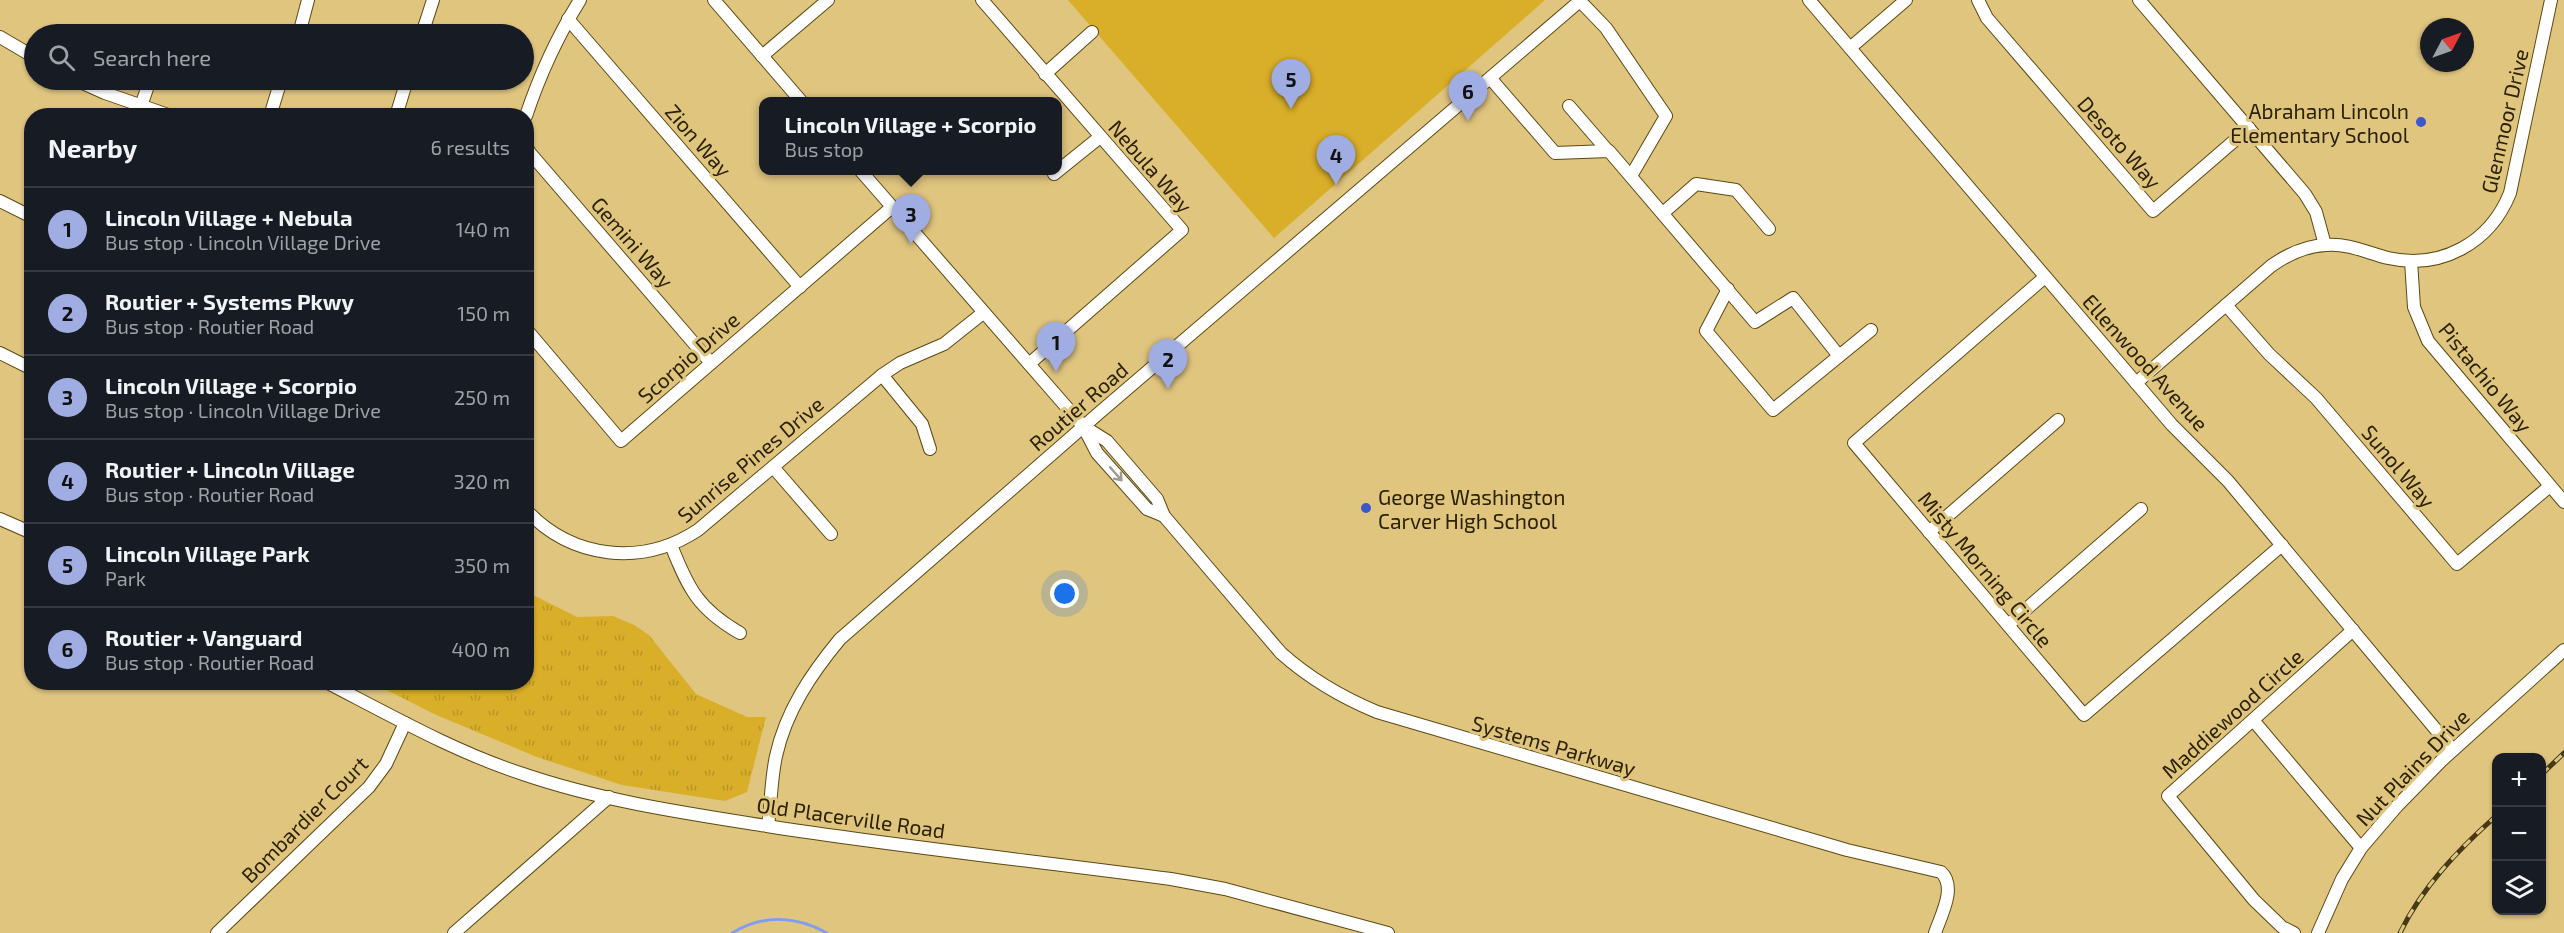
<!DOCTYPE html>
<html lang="en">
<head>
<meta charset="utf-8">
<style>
	:root { --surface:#171b24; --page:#242831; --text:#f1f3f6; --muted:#9ea1a6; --line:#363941; --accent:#9fade2 }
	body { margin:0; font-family:"Exo 2",sans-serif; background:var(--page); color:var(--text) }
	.controls { position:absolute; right:18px; bottom:18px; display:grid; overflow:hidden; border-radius:12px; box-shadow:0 2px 4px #0004 }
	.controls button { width:54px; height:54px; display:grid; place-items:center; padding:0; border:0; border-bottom:2px solid var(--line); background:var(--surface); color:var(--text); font:30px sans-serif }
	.compass { position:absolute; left:2420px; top:18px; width:54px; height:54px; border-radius:50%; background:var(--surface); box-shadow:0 2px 4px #0004; rotate:49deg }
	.you { position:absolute; left:1065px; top:594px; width:21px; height:21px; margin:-15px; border:4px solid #fff; border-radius:50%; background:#1a73e8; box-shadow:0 0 0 9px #1a73e833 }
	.badge { display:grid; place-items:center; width:39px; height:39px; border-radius:50%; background:var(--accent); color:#111; font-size:20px; font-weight:700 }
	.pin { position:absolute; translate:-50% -50px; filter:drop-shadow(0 2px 3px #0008) }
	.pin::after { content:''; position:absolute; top:32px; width:21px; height:18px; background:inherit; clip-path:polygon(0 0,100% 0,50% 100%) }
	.popup { position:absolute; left:759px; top:97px; width:303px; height:78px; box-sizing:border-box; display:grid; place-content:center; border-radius:12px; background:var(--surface); filter:drop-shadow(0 2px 4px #0005); font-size:20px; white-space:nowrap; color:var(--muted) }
	.popup b { font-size:22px; color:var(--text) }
	.popup::after { content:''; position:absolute; left:50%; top:100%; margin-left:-12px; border:12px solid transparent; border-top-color:var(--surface) }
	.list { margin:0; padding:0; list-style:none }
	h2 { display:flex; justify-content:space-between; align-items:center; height:78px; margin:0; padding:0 24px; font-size:26px }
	h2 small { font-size:20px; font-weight:400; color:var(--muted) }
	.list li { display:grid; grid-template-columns:39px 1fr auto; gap:18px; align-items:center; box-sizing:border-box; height:84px; padding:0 24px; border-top:2px solid var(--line) }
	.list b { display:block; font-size:22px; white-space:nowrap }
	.list p { margin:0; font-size:20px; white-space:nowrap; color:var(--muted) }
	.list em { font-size:20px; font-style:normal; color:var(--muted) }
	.icon { flex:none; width:33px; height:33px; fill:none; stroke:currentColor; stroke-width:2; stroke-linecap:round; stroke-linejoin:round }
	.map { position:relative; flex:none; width:2564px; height:933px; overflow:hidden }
	.search { position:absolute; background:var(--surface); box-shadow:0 2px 4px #0004; left:24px; top:24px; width:510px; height:66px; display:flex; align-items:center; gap:15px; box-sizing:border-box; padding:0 21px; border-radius:33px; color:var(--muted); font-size:22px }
	.panel { position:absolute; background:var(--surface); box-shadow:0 2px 4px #0004; left:24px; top:108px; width:510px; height:582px; border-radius:24px }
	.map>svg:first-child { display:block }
</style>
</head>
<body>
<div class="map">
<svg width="2564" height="933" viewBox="0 0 2564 933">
	<defs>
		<pattern id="grass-tufts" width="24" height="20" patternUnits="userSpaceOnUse" patternTransform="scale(1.5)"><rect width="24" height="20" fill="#d9ae29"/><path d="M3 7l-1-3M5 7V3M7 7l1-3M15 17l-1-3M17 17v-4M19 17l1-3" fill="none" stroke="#ba9523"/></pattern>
	</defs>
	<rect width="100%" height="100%" fill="#e0c57f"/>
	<path fill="url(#grass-tufts)" d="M527,592L577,617L613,616L634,625L649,635L696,694L747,717H766L747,792L725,801L622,785L537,757L434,714L373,683L526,682Z"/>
	<path fill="#d9ae29" d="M1068,0H1545L1274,238Z"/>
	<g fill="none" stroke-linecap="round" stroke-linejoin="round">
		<path stroke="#7f9df4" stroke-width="3" d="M732,933C763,914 796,916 827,933"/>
		<defs>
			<g id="minor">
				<path d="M714,0L801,101"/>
				<path d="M982,0L1182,230L1029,364"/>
				<path d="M1809,0L2172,425L2228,481L2453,750"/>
				<path d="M1978,0L1987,18L2153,211L2249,128"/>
				<path d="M2139,0L2305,194L2316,212L2325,245"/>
				<path d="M1580,1L1606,28L1666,116L1631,176"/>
				<path d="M568,19L800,287"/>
				<path d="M299,34L308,0"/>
				<path d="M422,34L433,0"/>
				<path d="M0,37L34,57"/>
				<path d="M1850,48L1906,0"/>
				<path d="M762,56L828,0"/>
				<path d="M1045,74L1092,32"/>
				<path d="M1491,79L1555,153L1609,151L1755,322L1793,298L1839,356"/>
				<path d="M76,80L105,93L171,116"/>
				<path d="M141,106L150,80"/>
				<path d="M1569,106L1608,151"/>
				<path d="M270,116L281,80"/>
				<path d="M396,116L407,80"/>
				<path d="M526,116C540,74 557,37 580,0"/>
				<path d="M526,146L530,153L711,363"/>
				<path d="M860,170L1083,426L1097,453L1147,509L1164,516"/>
				<path d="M1054,174L1100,137"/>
				<path d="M0,201L32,217"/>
				<path d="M1663,213L1696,184L1736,190L1769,229"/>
				<path d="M2411,261L2414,307L2428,341L2564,502"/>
				<path d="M2045,277L1854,443L2084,715L2282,545"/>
				<path d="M1728,289L1706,331L1773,410L1871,330"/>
				<path d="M2226,305L2269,354L2316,398L2457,564L2550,486"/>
				<path d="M526,329L621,441L892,207"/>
				<path d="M0,353L32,369"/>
				<path d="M882,375L922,424L930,449"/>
				<path d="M2136,383L2271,266C2288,254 2305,246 2326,245C2349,243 2367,253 2388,258C2441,270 2490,243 2510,193L2551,0"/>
				<path d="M1083,426L1107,441L1157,499L1164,516L1281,653C1310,679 1341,697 1377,712L1847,850L1941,872C1957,887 1941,915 1935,933"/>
				<path d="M773,467L831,534"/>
				<path d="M526,510C572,559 642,567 698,530L882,375L900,363L944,344L983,313"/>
				<path d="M0,519L32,533"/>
				<path d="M1929,532L2058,420"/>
				<path d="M671,545C688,588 698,609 740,633"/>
				<path d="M2008,625L2141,509"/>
				<path d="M326,682C390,715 455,752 523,774C602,801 685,813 767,826C901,847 1036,861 1171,879L1225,889L1388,933"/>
				<path d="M2253,720L2361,848"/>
				<path d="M768,826C771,803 771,779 776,756C786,711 811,674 840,639L1099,413L1581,0"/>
				<path d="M217,933L369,787L386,764L405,723"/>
				<path d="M454,933L609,797"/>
				<path d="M2294,933L2282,927L2254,900L2168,796L2353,630"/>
				<path d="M2318,933L2342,879L2361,848L2397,806L2441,761L2564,650"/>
			</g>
		</defs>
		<use href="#minor" stroke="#5c4912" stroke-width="14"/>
		<use href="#minor" stroke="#fff" stroke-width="12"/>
		<defs>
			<g id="rail">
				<path d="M2542,774L2564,753"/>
				<path d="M2400,933C2422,887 2459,849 2496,816"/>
			</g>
		</defs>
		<use href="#rail" stroke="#463a16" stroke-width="5"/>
		<use href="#rail" stroke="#e0c57f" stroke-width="3" stroke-dasharray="9" stroke-linecap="butt"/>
	</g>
	<defs><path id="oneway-shaft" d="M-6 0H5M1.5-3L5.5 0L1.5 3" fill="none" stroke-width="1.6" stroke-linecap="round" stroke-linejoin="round" transform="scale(1.5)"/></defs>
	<use stroke="#a09b8e" href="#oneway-shaft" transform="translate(1116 474) rotate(49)"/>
	<g fill="#3b57c9" stroke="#e0c57f" stroke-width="2">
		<circle cx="2421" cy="122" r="6"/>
		<circle cx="1366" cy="508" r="6"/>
	</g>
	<g text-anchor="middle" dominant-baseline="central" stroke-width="6" stroke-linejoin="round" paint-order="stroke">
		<g font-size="21" fill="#2b2104" stroke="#e0c57f" text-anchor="end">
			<text x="2409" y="110">Abraham Lincoln<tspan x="2409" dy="24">Elementary School</tspan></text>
			<text x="1378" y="496" text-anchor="start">George Washington<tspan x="1378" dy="24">Carver High School</tspan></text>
		</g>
		<g font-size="21" fill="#2b2104" stroke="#e0c57f">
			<text transform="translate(2504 121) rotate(-77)">Glenmoor Drive</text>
			<text transform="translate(699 140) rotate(49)">Zion Way</text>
			<text transform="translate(2120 142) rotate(49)">Desoto Way</text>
			<text transform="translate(1151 166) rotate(49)">Nebula Way</text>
			<text transform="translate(633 242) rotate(49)">Gemini Way</text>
			<text transform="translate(688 357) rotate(-41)">Scorpio Drive</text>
			<text transform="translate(2146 362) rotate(48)">Ellenwood Avenue</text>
			<text transform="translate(2486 377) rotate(51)">Pistachio Way</text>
			<text transform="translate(1078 406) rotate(-41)">Routier Road</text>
			<text transform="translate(750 459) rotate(-40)">Sunrise Pines Drive</text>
			<text transform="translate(2399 466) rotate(50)">Sunol Way</text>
			<text transform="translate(1986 569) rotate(50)">Misty Morning Circle</text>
			<text transform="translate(2232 713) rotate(-42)">Maddiewood Circle</text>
			<text transform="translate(1554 745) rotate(16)">Systems Parkway</text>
			<text transform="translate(2412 767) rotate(-46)">Nut Plains Drive</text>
			<text transform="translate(851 817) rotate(8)">Old Placerville Road</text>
			<text transform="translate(304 819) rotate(-45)">Bombardier Court</text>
		</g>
	</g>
</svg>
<div class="controls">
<button>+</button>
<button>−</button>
<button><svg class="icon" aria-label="layers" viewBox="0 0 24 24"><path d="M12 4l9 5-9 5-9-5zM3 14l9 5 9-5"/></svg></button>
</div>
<svg class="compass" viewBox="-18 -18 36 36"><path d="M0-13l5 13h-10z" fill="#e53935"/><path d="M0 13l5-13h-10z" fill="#9ea1a6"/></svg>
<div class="you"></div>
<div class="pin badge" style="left:1056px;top:372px">1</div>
<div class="pin badge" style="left:1168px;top:389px">2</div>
<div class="pin badge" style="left:911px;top:244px">3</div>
<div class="popup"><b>Lincoln Village + Scorpio</b>Bus stop</div>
<div class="pin badge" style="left:1336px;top:185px">4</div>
<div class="pin badge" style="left:1291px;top:109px">5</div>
<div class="pin badge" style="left:1468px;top:121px">6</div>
<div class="search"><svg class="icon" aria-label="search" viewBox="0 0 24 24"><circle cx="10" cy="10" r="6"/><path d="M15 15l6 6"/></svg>Search here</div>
<section class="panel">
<h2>Nearby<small>6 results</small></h2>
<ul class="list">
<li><span class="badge">1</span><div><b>Lincoln Village + Nebula</b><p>Bus stop · Lincoln Village Drive</p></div><em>140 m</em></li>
<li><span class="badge">2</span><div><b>Routier + Systems Pkwy</b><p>Bus stop · Routier Road</p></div><em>150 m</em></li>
<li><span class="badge">3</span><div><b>Lincoln Village + Scorpio</b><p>Bus stop · Lincoln Village Drive</p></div><em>250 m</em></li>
<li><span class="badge">4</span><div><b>Routier + Lincoln Village</b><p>Bus stop · Routier Road</p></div><em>320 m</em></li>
<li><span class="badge">5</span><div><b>Lincoln Village Park</b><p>Park</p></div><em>350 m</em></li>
<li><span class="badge">6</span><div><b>Routier + Vanguard</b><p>Bus stop · Routier Road</p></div><em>400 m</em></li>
</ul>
</section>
</div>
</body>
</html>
